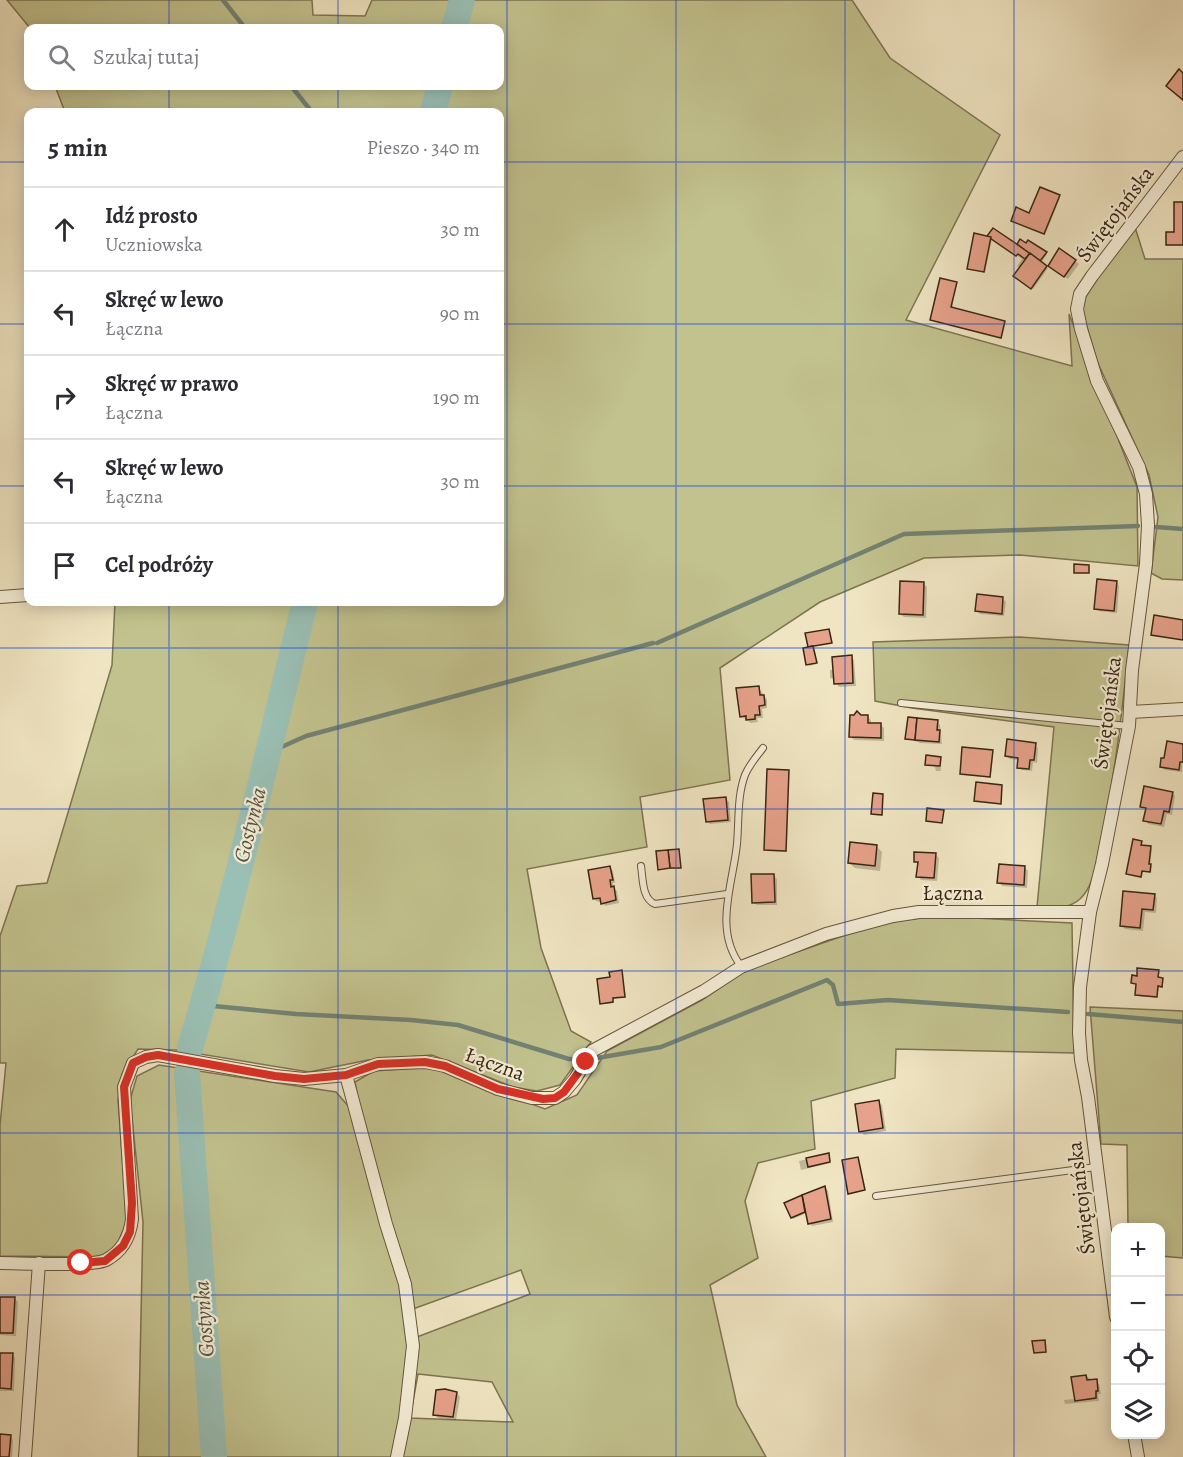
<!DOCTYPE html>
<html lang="pl">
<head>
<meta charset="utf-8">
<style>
	:root { --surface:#fff; --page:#f2f2f3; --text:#2b2b33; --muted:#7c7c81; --line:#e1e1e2 }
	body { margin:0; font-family:Alegreya,serif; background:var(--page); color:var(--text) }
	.controls { position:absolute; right:18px; bottom:18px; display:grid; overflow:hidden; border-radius:12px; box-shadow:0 3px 15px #0003 }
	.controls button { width:54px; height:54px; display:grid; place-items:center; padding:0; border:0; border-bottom:2px solid var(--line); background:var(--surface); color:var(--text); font:30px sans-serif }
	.stop { position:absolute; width:18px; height:18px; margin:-14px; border:4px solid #d93025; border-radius:50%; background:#fff }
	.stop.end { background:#d93025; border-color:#fff; box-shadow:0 2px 6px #0008 }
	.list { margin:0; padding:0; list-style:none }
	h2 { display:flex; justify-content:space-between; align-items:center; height:78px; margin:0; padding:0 24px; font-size:26px }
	h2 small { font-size:20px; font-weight:400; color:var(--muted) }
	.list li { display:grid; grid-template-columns:39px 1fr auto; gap:18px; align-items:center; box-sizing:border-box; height:84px; padding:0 24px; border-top:2px solid var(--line) }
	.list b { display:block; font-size:22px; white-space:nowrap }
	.list p { margin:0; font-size:20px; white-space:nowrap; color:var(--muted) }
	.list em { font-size:20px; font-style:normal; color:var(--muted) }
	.icon { flex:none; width:33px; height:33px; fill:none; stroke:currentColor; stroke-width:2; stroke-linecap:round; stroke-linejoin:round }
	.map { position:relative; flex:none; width:1183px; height:1457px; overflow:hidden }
	.search { position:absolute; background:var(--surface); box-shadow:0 3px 15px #0003; left:24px; top:24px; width:480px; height:66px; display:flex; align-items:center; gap:15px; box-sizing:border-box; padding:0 21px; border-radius:12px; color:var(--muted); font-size:22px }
	.panel { position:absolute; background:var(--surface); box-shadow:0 3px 15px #0003; left:24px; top:108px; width:480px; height:498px; border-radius:12px }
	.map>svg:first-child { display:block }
</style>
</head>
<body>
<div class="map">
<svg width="1183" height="1457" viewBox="0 0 1183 1457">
	<rect width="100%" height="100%" fill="#f0e5c2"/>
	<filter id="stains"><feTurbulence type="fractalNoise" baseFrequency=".00333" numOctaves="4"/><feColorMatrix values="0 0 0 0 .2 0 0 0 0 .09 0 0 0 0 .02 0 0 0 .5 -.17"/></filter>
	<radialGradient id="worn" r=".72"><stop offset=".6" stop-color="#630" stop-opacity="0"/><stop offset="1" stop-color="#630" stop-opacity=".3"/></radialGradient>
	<g fill="#c2c28e" stroke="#7e7450" stroke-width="1.5" fill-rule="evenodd">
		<path d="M7,0H312L313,15L365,16L372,0H852L890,58L1000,135L906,320L1072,366L1069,314L1137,487L1138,566L1020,555L924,558L820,602L720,668L730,780L640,797L647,847L527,869L541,948L571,1031L591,1042L560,1085L537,1091L513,1087L432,1055L368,1060L309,1072L176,1050L138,1049L122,1074L118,1100L127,1221L116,1247L100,1257L0,1256V1125L6,1063H0V936L17,886L47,883L112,665L115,602H500V112H65L55,86H500V28H30Z"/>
		<path d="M1135,227L1145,259H1183V580L1162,579L1151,573L1158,517L1149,475L1097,361L1082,310L1087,292Z"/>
		<path d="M1020,637L1129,645C1122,712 1115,778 1100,844C1096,862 1094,886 1080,899C1068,910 1052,907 1037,907L1054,727L912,708L875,701L873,642Z"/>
		<path d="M935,916L1072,923L1074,1053L896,1049L895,1078L811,1101L815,1149L758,1163L745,1201L758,1258L710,1285L737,1405L766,1457H138L143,1222L130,1100L137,1076L159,1065L336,1092L362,1122L355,1082L374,1071L430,1067L545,1109L577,1095L607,1051L702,1000L748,969L877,924ZM521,1270L530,1294L417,1337L410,1310ZM418,1374L492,1382L513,1422L410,1418Z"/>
		<path d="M1090,1007L1183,1011V1258L1161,1256L1160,1228L1128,1227L1127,1145L1101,1144Z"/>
	</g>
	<g fill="#0003">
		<path d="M1059,197L1060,198L1045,235L1014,222L1030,215Z"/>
		<path d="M994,230L1017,246L1021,241L1026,245L1028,242L1047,254L1041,263L1048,268L1033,289L1015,276L1021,269L1017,266L1022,259L992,238L985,273L969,269L975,235L988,237Z"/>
		<path d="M1075,261L1079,264L1068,279L1053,269Z"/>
		<path d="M956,284L952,309L1005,323L1002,338L932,320Z"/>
		<path d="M1116,582L1119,586L1117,613L1099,611L1096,608Z"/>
		<path d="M923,583L927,587L926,618L904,617L900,614Z"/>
		<path d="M1002,598L1006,602L1004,616L980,614L977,611Z"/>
		<path d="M828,631L832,644L814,647L817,664L809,666L810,648Z"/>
		<path d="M851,657L854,660L856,686L839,687L836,683L835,679L830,678V670L835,669Z"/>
		<path d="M759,688L767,700V708L762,709L763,718H757L758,722L751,723L741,716Z"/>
		<path d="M861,717H868L871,720V725H881L884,728V741L854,740L851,737Z"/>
		<path d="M937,722L940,725L942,744L920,743L907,738Z"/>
		<path d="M1035,745L1038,748L1037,763L1033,762L1032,771L1022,770L1019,767V760L1010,759L1007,756Z"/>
		<path d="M1183,745L1182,772L1165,770L1162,767Z"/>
		<path d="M992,751L991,778L961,774Z"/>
		<path d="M940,758L941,771H936L935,767L926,764Z"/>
		<path d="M788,771L787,852L767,851L766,850Z"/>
		<path d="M1172,793L1175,796L1172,815L1167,814L1164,827L1148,824L1145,820L1147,810L1141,806Z"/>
		<path d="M883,796L882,816L874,815L873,814Z"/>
		<path d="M726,799L729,802L731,822L710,824L707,821Z"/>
		<path d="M1141,842L1142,847L1152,849L1150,865L1152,867L1151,873L1143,872L1142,877L1129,875L1128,874Z"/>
		<path d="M876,846L882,852L880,871L855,868L849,863Z"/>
		<path d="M678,851L681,868L661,870L659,869Z"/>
		<path d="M936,855L939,858L937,881L921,880L918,876L919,865L915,861Z"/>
		<path d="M610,868L613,871L615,883H613V888L617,891L619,903L605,906L602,901L598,902L594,899Z"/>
		<path d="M1025,868L1028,871L1027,888L1002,886L999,882Z"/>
		<path d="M773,875L777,879V905H757L753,902Z"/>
		<path d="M1154,895L1157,898L1156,913L1145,912L1143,931L1125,929L1121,925Z"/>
		<path d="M1158,971L1159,979L1163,981V987H1159L1157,998L1138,996L1137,984L1133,983L1138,977Z"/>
		<path d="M622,972L626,997L613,999L614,1003L602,1004L601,1003L611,978Z"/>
		<path d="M878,1102L882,1105L886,1131L864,1135L860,1131Z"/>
		<path d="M829,1154L831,1163L801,1170L799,1161Z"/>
		<path d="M825,1187L828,1191L833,1222L812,1226L809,1223L807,1213L793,1219L792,1217L802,1197L804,1200Z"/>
		<path d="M0,1298L15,1299L18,1302L16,1336L0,1335Z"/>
		<path d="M0,1354L12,1355L15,1358L14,1391H0Z"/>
		<path d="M1086,1376L1099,1384L1101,1394H1098L1099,1401L1065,1404L1064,1400L1074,1399L1076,1401L1073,1378Z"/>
		<path d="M457,1393L460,1397L456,1420L438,1418L435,1415Z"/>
		<path d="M0,1436H10L13,1440L12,1457H0Z"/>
	</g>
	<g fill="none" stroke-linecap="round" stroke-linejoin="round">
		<g stroke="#738273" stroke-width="4.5">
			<path d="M223,0L245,28"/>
			<path d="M291,86L312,112"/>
			<path d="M1156,527L1183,529"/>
			<path d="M657,643L904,534L1138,526"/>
			<path d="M268,753L306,736L653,643"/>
			<path d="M203,1005L296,1014L411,1020L458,1025L569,1059H576"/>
			<path d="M1088,1014L1183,1022"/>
			<path d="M597,1058L661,1047L827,980L833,985L838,1004L888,1000L1068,1012"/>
		</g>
		<g stroke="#9abfb4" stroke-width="26">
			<path d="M454,28L462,0"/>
			<path d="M433,112L440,86"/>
			<path d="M190,1048C234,901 268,751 305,602"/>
			<path d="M187,1073L214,1457"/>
		</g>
	</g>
	<g fill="#e7a28b" stroke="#392612" stroke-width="1.5">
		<path d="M1179,69L1183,73V100L1166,86Z"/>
		<path d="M1040,187L1060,195L1044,234L1011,221L1016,207L1029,213Z"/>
		<path d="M1174,202H1183V245H1166V232H1174Z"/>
		<path d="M993,228L1030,253L1025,259L1018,254L1016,256L987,236Z"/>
		<path d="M974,233L991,237L984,272L967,269Z"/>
		<path d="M1020,239L1026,243L1028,240L1047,252L1040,261L1017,244Z"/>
		<path d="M1059,248L1076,260L1064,277L1048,266Z"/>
		<path d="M1030,253L1047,266L1031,289L1013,276Z"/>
		<path d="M940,278L957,282L951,307L1005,321L1001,338L930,320Z"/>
		<path d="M1074,564L1089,565V573H1074Z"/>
		<path d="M1097,579L1117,581L1114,611L1094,609Z"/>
		<path d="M900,581L924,582L923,615L899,614Z"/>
		<path d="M977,594L1003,597L1002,614L975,611Z"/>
		<path d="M1154,615L1183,620V640L1151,635Z"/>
		<path d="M829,629L832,643L808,647L805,633Z"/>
		<path d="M813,646L817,663L806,665L803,648Z"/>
		<path d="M852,655L853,683L834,684L832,657Z"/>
		<path d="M759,686L760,695H764L765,705L759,706L760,715H755V719L746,720V716L740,717L736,688Z"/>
		<path d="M857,711L861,715H868V723H881V738L849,737L850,715H854Z"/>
		<path d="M908,717L917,718L915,740L905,739Z"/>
		<path d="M917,718L938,720L937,730H940L939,742L915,740Z"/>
		<path d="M1007,739L1036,743L1034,760H1030L1029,769L1017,768L1018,758L1005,756Z"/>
		<path d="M1167,741L1183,744V762H1180L1179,770L1160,767L1161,758H1164Z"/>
		<path d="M962,747L993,750L990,777L960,774Z"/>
		<path d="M926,755L941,757L940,766L925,765Z"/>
		<path d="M767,769L789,770L786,851L764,850Z"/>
		<path d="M976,782L1002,785L1001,804L974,801Z"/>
		<path d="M1144,786L1173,792L1169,812L1164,811L1161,824L1143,821L1146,808L1140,807Z"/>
		<path d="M873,793L883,794L882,815L871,814Z"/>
		<path d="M726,797L728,820L706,822L703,799Z"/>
		<path d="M927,808L944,810L942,823L926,821Z"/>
		<path d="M1133,839L1142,841L1141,845L1151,846L1149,864H1151L1150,872L1142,871L1141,877L1126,874Z"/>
		<path d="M850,842L877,845L875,866L848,863Z"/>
		<path d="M679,849L681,868H670L668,850Z"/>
		<path d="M668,850L670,868L658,870L656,851Z"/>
		<path d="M914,852L936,853L934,878L916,877L918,862H914Z"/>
		<path d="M999,864L1025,866L1024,885L997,883Z"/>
		<path d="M610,866L613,880H610L611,887L614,886L616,900L601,904L600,898L593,899L588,870Z"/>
		<path d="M751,874H774L775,902L752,903Z"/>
		<path d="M1123,891L1155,894L1153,910L1142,909L1140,928L1120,926Z"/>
		<path d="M1137,968L1159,970L1158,977L1163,978L1162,987L1158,986L1157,997L1135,995L1136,984L1131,983L1132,975L1137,976Z"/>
		<path d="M622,970L625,997L613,998V1002L600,1004L597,979L610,977L609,972Z"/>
		<path d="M879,1100L883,1128L859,1132L855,1104Z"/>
		<path d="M829,1153L830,1162L808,1167L806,1158Z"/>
		<path d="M858,1157L865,1190L848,1194L842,1160Z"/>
		<path d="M825,1186L831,1219L808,1224L802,1195Z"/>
		<path d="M802,1195L805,1212L791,1218L784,1203Z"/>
		<path d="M0,1297H15L13,1333H0Z"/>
		<path d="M1045,1340L1046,1352L1034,1353L1032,1341Z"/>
		<path d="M0,1353H13L11,1389L0,1388Z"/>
		<path d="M1086,1375L1087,1380L1097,1379L1098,1391H1096V1398L1075,1401L1071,1377Z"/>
		<path d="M445,1389L457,1392L453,1417L433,1415L436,1390Z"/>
		<path d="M0,1434L11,1435L9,1457H0Z"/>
	</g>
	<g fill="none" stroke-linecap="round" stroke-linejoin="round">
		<defs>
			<g id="service">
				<path d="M901,703L1128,726"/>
				<path d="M641,866C643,879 642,899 655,904L727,894"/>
				<path d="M741,966C713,930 733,884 737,844C739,822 737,796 745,775C749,765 757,756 763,748"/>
				<path d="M876,1196L1096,1167"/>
			</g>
			<g id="minor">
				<path d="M0,597L28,595"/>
				<path d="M1131,712L1183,709"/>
				<path d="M346,1075L386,1224L405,1284L413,1346L405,1418L397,1457"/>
				<path d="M0,1263C20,1263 92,1267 106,1260C123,1251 130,1236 132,1219L124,1087L133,1063L146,1057L158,1055L275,1076L304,1079L346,1075L378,1064L425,1062L445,1066L498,1089L532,1098H555L564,1092L575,1079L592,1051L704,991L741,967L826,934L893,916L919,912H1090"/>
				<path d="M1116,1317L1088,1097L1081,1060L1079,1033L1080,987L1090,912L1102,864L1129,726L1132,670L1146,564L1148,525L1146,494L1139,467L1097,381L1081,329L1077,309L1080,294L1092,276L1183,157"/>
				<path d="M1134,1434L1138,1457"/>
				<path d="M25,1457L39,1263"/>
			</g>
		</defs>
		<use href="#service" stroke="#67563e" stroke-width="8"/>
		<use href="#minor" stroke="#67563e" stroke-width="14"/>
		<use href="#service" stroke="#f5eed7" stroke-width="6"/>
		<use href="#minor" stroke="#f5eed7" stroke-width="12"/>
	</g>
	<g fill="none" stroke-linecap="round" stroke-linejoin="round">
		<path stroke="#d93025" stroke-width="8" d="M81,1263L105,1261L123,1246L130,1232L132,1203L124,1087L133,1063L146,1057L158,1055L275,1076L304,1079L346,1075L378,1064L425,1062L445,1066L498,1089L543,1099L555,1098L564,1092L586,1062"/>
	</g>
	<path fill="none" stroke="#1d4ed8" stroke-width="1.5" stroke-opacity="0.55" d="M169,0V28M338,0V28M507,0V1457M676,0V1457M845,0V1457M1014,0V1457M169,86V112M338,86V112M0,162H28M500,162H1183M0,324H28M500,324H1183M0,486H28M500,486H1183M169,602V1457M338,602V1457M0,648H1183M0,809H1183M0,971H1183M0,1133H1183M0,1295H1116M1160,1295H1183"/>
	<g text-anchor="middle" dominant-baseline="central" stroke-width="4.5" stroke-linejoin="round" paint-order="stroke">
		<g font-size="21" fill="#392612" stroke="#f5eed7">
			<text transform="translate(1115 214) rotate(-53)">Świętojańska</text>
			<text transform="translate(1107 713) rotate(-83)">Świętojańska</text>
			<text x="953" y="893">Łączna</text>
			<text transform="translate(495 1064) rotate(20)">Łączna</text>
			<text transform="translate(1081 1198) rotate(-97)">Świętojańska</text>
		</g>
		<g font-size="22" font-style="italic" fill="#565443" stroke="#f5eed7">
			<text transform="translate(250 825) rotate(-76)">Gostynka</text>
			<text transform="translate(204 1319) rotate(-94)">Gostynka</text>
		</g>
	</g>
	<rect width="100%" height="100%" filter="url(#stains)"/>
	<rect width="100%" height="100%" fill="url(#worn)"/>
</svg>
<div class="controls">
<button>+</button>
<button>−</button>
<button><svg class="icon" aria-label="locate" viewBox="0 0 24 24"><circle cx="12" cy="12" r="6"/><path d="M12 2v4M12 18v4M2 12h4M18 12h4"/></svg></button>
<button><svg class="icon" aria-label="layers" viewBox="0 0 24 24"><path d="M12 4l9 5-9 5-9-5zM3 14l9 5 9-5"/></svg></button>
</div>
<div class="stop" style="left:81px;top:1263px"></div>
<div class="stop end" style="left:586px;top:1062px"></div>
<div class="search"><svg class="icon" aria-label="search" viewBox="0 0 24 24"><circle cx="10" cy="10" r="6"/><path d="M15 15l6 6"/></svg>Szukaj tutaj</div>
<section class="panel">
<h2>5 min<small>Pieszo · 340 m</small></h2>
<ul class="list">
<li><svg class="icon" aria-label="ahead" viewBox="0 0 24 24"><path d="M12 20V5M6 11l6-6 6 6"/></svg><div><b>Idź prosto</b><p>Uczniowska</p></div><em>30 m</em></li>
<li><svg class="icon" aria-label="left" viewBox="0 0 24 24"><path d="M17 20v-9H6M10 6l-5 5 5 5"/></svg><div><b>Skręć w lewo</b><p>Łączna</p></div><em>90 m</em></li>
<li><svg class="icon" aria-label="right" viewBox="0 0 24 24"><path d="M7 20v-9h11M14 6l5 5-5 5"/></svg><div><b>Skręć w prawo</b><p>Łączna</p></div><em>190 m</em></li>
<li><svg class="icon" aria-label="left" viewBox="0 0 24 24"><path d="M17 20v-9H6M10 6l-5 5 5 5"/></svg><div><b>Skręć w lewo</b><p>Łączna</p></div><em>30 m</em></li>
<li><svg class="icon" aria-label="arrive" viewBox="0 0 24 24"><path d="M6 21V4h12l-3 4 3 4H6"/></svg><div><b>Cel podróży</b></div></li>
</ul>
</section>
</div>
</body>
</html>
